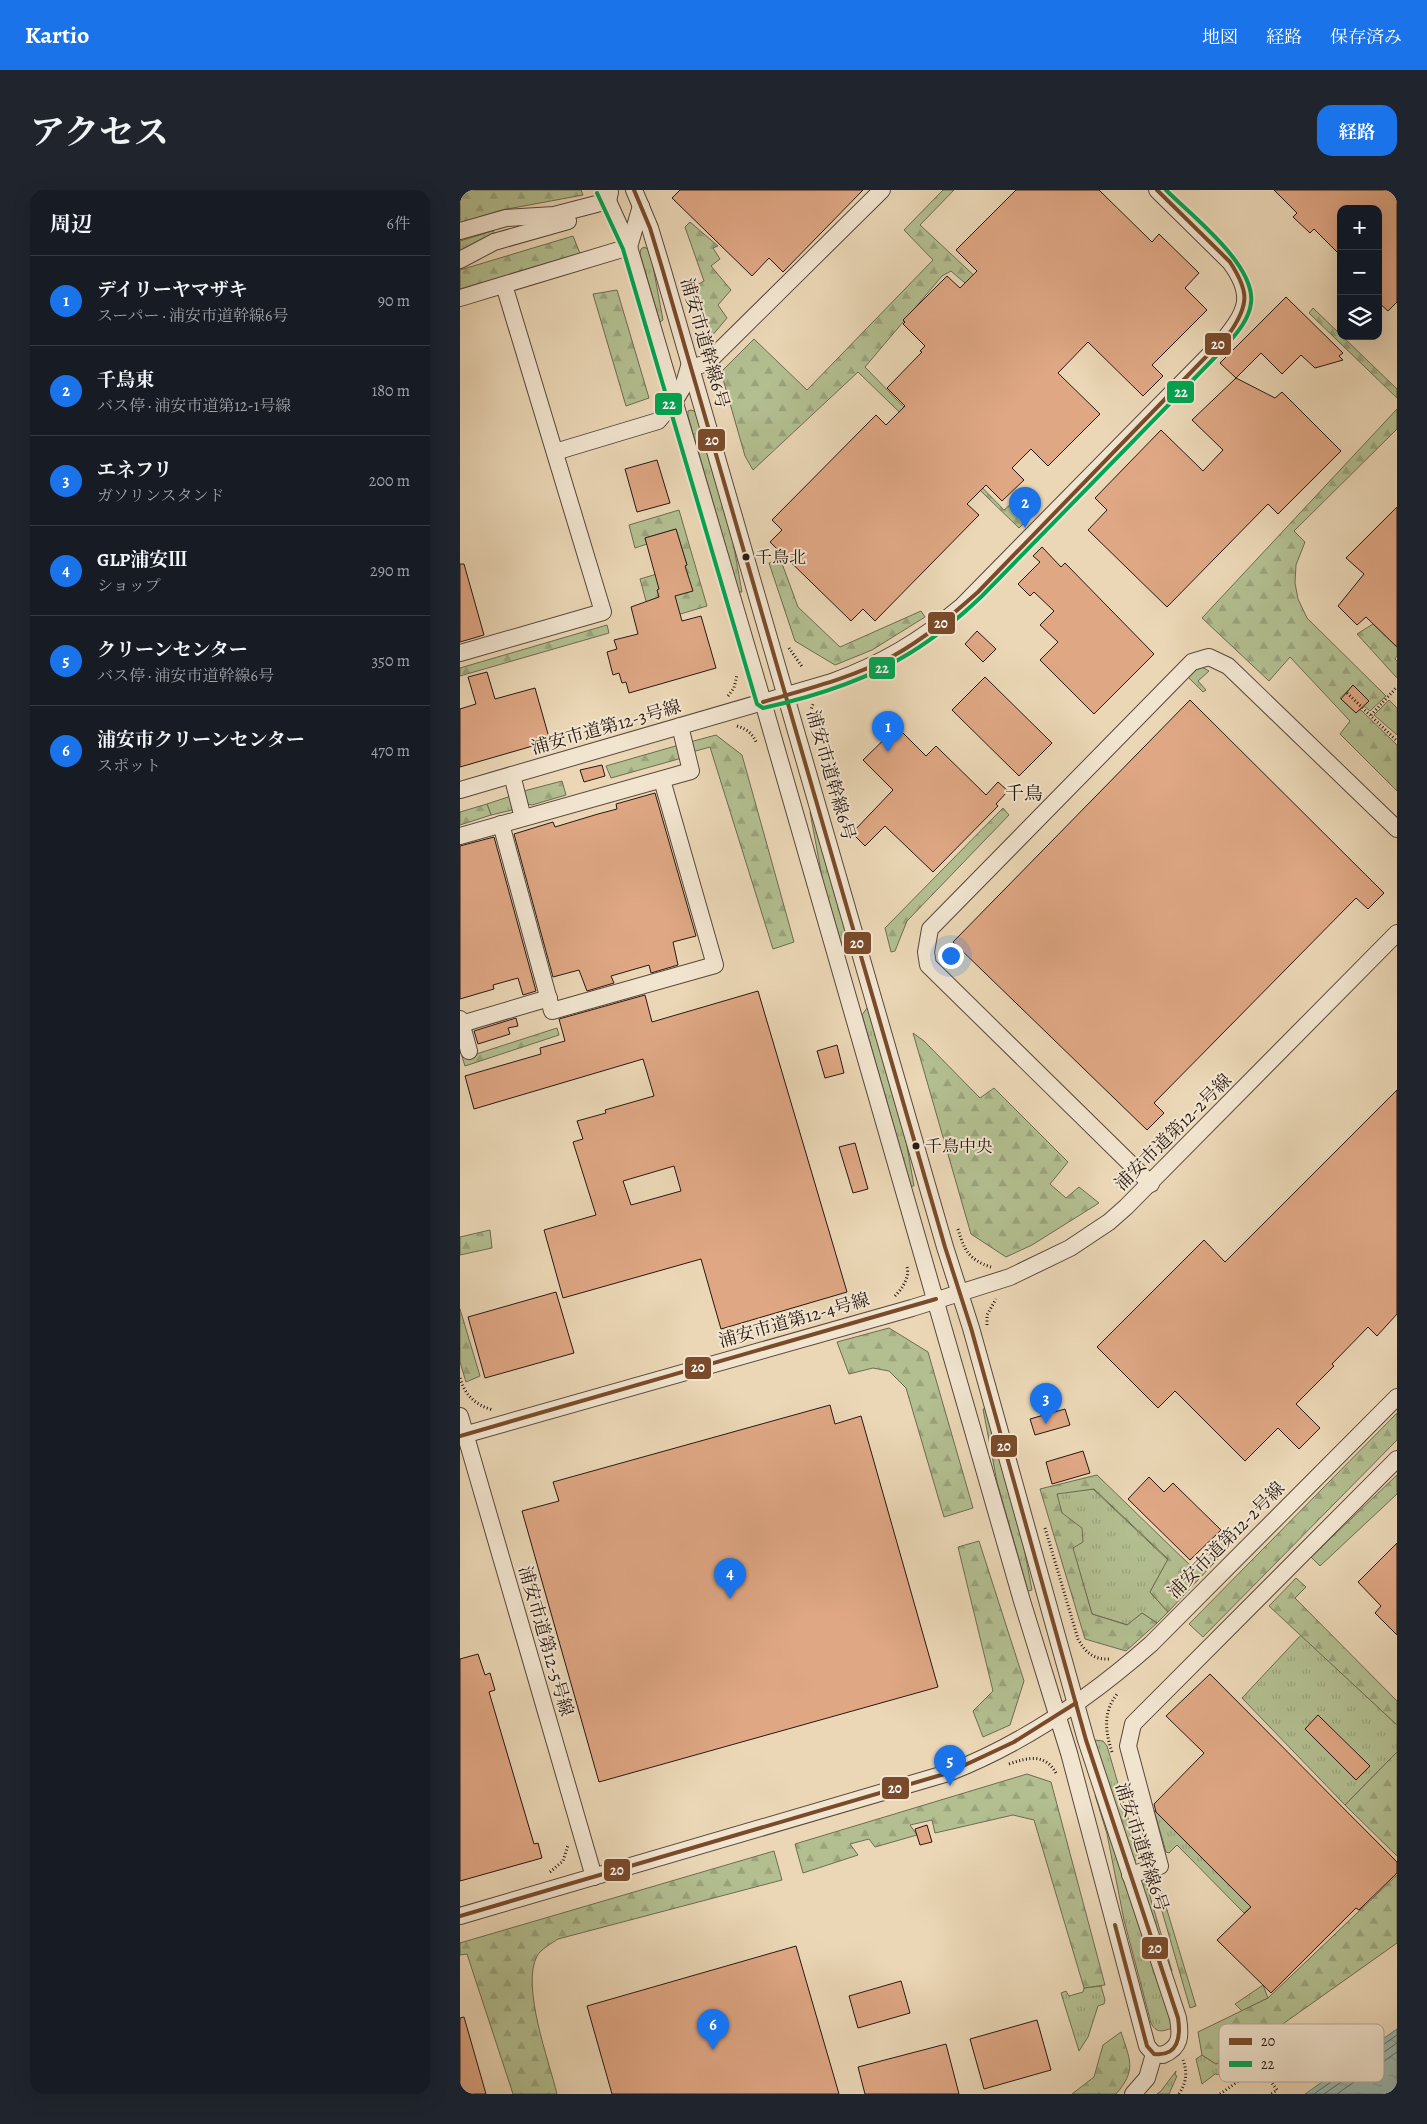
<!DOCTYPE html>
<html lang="ja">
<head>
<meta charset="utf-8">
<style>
	:root { --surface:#171b24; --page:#20242c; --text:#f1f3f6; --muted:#9ea1a6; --line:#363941; --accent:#1a73e8 }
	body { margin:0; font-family:Alegreya,"Noto Serif JP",serif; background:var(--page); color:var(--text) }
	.controls { position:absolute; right:15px; top:15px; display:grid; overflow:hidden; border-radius:10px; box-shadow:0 5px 20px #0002 }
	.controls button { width:45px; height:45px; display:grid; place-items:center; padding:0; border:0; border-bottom:1px solid var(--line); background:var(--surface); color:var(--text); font:25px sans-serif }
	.you { position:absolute; left:490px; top:765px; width:18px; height:18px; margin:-12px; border:4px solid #fff; border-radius:50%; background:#1a73e8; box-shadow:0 0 0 8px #1a73e833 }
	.badge { display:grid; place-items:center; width:32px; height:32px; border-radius:50%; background:var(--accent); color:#fff; font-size:16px; font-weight:700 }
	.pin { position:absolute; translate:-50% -41px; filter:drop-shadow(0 1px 2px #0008) }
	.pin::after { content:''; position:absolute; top:26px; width:18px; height:15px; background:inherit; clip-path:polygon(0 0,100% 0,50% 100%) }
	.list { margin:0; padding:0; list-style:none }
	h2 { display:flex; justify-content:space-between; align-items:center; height:65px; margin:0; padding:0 20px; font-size:21px }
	h2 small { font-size:16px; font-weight:400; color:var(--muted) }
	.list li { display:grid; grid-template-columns:32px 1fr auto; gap:15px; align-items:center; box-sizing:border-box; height:90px; padding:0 20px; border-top:1px solid var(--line) }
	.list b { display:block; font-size:19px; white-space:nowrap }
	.list p { margin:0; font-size:16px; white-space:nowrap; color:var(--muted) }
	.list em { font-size:16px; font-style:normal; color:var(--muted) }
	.icon { flex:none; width:28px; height:28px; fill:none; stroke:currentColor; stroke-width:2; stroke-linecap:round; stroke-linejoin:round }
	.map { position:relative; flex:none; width:937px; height:1904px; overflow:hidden; border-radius:15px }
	header { display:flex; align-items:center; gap:30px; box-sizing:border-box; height:70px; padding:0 25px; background:var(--accent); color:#fff }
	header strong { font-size:24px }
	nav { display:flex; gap:28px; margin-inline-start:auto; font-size:18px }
	.intro { display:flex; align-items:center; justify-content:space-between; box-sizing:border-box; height:120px; padding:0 30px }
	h1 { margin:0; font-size:35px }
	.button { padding:12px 22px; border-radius:15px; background:var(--accent); color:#fff; font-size:18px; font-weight:700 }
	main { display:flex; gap:30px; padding:0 30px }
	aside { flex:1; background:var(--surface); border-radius:15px; box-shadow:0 5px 20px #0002 }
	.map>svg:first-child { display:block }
</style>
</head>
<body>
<header>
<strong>Kartio</strong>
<nav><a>地図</a><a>経路</a><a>保存済み</a></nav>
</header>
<div class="intro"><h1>アクセス</h1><a class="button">経路</a></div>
<main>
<aside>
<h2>周辺<small>6件</small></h2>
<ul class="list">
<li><span class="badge">1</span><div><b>デイリーヤマザキ</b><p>スーパー · 浦安市道幹線6号</p></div><em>90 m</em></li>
<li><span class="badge">2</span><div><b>千鳥東</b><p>バス停 · 浦安市道第12-1号線</p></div><em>180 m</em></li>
<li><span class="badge">3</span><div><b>エネフリ</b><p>ガソリンスタンド</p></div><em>200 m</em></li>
<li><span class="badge">4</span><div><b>GLP浦安Ⅲ</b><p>ショップ</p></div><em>290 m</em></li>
<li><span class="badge">5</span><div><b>クリーンセンター</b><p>バス停 · 浦安市道幹線6号</p></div><em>350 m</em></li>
<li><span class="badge">6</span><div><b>浦安市クリーンセンター</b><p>スポット</p></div><em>470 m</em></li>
</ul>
</aside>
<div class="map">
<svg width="937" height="1904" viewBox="0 0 937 1904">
	<defs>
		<pattern id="grass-tufts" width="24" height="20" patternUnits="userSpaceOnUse" patternTransform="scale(1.25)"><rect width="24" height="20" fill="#b3bf91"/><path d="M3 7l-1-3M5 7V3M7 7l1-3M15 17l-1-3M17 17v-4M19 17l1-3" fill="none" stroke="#9aa37c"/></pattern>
		<pattern id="forest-firs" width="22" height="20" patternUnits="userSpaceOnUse" patternTransform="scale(1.25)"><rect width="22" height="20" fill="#b3bf91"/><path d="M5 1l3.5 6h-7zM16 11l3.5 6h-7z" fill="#9aa37c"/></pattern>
		<pattern id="water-ripples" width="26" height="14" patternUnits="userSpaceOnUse" patternTransform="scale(1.25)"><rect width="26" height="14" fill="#98b9b0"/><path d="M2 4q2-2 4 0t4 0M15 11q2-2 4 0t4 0" fill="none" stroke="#839e96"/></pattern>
	</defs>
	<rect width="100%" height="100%" fill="#ebd7b6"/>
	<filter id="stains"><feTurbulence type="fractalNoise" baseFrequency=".004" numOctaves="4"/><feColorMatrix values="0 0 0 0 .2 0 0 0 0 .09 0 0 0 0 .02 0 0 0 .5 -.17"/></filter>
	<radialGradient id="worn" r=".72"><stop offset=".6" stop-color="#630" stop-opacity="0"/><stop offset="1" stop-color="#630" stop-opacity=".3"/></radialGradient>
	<g fill="url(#grass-tufts)" stroke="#6d6c52">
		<path d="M32,41L34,42V46L17,52L0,63V51Z"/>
		<path d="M184,57L190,60L203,130L200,132L180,64L181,59Z"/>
		<path d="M231,220L237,222L269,330L282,402H279L228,226V221Z"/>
		<path d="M742,477L749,481L738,491L746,500L743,502L726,485L732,478Z"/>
		<path d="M51,606L54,616L52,620L31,625L27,614Z"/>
		<path d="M353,621L392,760L388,764L384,762L363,692L350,622Z"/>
		<path d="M407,818L410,820L441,922L454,996H451L402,825Z"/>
		<path d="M527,1218L558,1326L572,1400L568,1401L537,1292L523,1219Z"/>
		<path d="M633,1299L708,1370L690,1402L708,1422L697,1433L682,1423L668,1435L632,1424L596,1303Z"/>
		<path d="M841,1445L937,1535V1562L885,1615L782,1508Z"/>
		<path d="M634,1550L643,1551L647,1556L680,1669L672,1671Z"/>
		<path d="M638,1604L714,1828L712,1838C702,1842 696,1843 691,1833L664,1730L647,1644L635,1605Z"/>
		<path d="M694,1620L791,1717L784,1723L717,1655L709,1663L706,1662Z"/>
		<path d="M686,1693L712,1781L710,1782L681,1695Z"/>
		<path d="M803,1795L808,1808L782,1821L775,1814Z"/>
		<path d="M641,1796L645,1810L644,1814L638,1816L628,1847L619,1861L601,1803L606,1801L609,1806L623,1802L624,1798Z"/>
		<path d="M742,1865L756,1874L762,1870L765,1882L761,1885L755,1884L742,1894L736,1869Z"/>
		<path d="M716,1881L715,1885L717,1886L709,1904H697L701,1901Z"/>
	</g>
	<g fill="url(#forest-firs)" stroke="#6d6c52">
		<path d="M0,0H121L123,5L42,20L0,33Z"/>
		<path d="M483,0H494L460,35L552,121L546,128L491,81L482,86L405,177L544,320L557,309L573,324L559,338L398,182L293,280L285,266L261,182L294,149L347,200L473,70L444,40Z"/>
		<path d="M230,32L258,56L253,58L260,69L251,76L271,100L258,115L267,128L251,147L235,96L244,91L225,37Z"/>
		<path d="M113,46L121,66L0,100V80Z"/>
		<path d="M157,100L189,208L166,216L133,104Z"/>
		<path d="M853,118L937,199V208L849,123Z"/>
		<path d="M937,219V239L834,341L845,352L836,375L835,393L838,409L847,428L926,506L910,521L904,516L909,511L893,496L880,508L896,523L900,519L937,555V601L880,544L890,531L830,467L809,491L742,428Z"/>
		<path d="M219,320L247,416L177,437L189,422L180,389L227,375L216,339L185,348L187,354L175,358L169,335Z"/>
		<path d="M320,368L338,417L380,457L461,421L465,427L412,460L375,475L335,451L309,373Z"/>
		<path d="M913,434L937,457V466L935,469L937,471V488L897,444Z"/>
		<path d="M147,435L149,443L0,486V478Z"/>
		<path d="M929,510L937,518V545L914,525Z"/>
		<path d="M256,545L282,565L334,752L313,759L250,557L232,562L230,552Z"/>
		<path d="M219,555L222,568L151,588L146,576Z"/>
		<path d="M102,591L106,605L72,615L67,614L64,601Z"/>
		<path d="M27,614L31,625L0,635V622Z"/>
		<path d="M543,618L549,625L447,731L435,761L431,762L425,738Z"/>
		<path d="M97,838L99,845L5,876L0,860V843L7,867Z"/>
		<path d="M453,843L464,851L520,908L534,898L608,972L590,994L606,1008L619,997L639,1013L572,1055L546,1067L511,1044Z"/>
		<path d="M30,1040L32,1058L0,1065V1047Z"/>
		<path d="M0,1119L20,1186L6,1192L0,1172Z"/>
		<path d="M429,1138L468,1162L513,1318L484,1327L446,1198L429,1181L413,1178L389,1184L377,1152Z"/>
		<path d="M937,1223V1250L743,1447L729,1434Z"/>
		<path d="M637,1285L733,1378L777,1334L784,1341L708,1422L690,1402L708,1369L634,1299L597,1304L602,1323L622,1338L623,1352L613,1358L632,1424L667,1435L682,1423L697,1433L666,1461L625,1449L580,1299Z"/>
		<path d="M937,1285V1304L860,1376L851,1367Z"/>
		<path d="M519,1351L564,1491L550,1535L523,1547L513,1521L533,1501L498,1357Z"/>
		<path d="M836,1388L846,1397L835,1408L937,1511V1535L809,1416Z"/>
		<path d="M937,1562V1666L885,1615Z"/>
		<path d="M567,1584L591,1592L645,1795L624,1798L574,1630L553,1625L475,1643L472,1630L450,1635L457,1645L415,1657L409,1649L390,1654L398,1665L343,1683L335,1654Z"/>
		<path d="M314,1661L322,1690L98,1749C92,1753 81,1759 77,1766C61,1796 89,1871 97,1904H53L7,1764L0,1765V1753Z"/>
		<path d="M937,1685V1753L765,1875L762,1871L756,1874L742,1865L738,1842L808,1808Z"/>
		<path d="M700,1697L736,1816L730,1818L695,1697Z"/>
		<path d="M661,1842C670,1870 677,1880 656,1904H612L634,1887L643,1855Z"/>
	</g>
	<path fill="url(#water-ripples)" stroke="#6b7971" d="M937,1839V1904H845Z"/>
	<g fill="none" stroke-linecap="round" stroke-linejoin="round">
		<g stroke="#606861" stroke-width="1">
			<path d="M854,1904L937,1845"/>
			<path d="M864,1904L937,1853"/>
			<path d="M877,1904L937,1862"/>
		</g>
	</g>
	<g fill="#dfa784" stroke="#271812" fill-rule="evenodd">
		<path d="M220,0H403L323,82L309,68L292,86L212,8Z"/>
		<path d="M556,0H639L692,52L699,44L739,83L725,98L747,120L692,175L703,186L683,206L628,152L598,183L640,224L588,276L571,259L552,278L564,290L542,311L526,295L507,314L519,325L415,431L403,419L391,431L310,352L322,340L312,330L416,225L426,235L445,216L427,198L462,162L460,161L465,156L443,134L445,132L443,130L487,86L500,98L517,81L496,60Z"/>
		<path d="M814,0H937V112L928,121L918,112V19H881V66L854,39L850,43L833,27L837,23Z"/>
		<path d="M826,107L883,163L879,166L883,170L855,178L841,165L822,184L801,163L776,188L815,208L822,202L881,261L818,324L808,314L707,417L628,340L647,320L635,308L701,240L743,281L763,260L732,230L776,188L760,173Z"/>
		<path d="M197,270L210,313L177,322L165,279Z"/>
		<path d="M937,317V457L906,427L897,435L878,416L904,384L886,368Z"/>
		<path d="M216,339L227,375L225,376L233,401L215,406L222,431L241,426L256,478L169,503L166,492L162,493L159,483L153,485L147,462L157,459L154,450L178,444L171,417L199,407L197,400L199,399L185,348Z"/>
		<path d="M582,357L601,377L605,373L694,464L634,524L580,470L598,452L580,435L594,421L574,402L570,406L558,394L580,372L573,366Z"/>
		<path d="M0,374H4L24,445L0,452Z"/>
		<path d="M517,441L536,459L523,472L505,454Z"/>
		<path d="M27,482L35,509L75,498L90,551L0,577V519L16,514L8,487Z"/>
		<path d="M525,487L592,553L559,586L492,520Z"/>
		<path d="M893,495L909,511L896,523L881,509Z"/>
		<path d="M730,510L924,703L908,719L896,708L694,913L704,923L687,940L493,752Z"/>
		<path d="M437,537L466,566L476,556L526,605L538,592L548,601L536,614L538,616L473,682L425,636L405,656L392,643L433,600L403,570Z"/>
		<path d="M142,575L145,586L124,592L120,580Z"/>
		<path d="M195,603L236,746L213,752L218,775L191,783L189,775L151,786L154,793L127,801L119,780L93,787L54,644L93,632L95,637L138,624L157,619L156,614Z"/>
		<path d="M34,647L76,801L63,805L58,788L33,795L34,799L0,809V656Z"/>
		<path d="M298,801L387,1102L261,1139L241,1069L103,1108L84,1040L136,1025L113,952L123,949L117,931L146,923L145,920L194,906L183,869L14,919L5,886L81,864L80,858L105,851L99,829L185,805L192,832ZM214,976L221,1001L171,1015L163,991Z"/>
		<path d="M56,828L58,836L48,838L50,844L18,854L14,841Z"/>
		<path d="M377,855L384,883L365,888L357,861Z"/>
		<path d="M937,900V1124L917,1146L908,1137L872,1174L874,1176L836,1214L860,1238L839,1259L818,1238L785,1271L715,1201L698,1218L637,1157L744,1050L765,1072Z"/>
		<path d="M395,953L408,999L393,1003L379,957Z"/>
		<path d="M96,1102L114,1163L25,1188L8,1127Z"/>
		<path d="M370,1215L375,1234L401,1226L478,1497L139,1592L62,1321L99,1311L93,1292Z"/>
		<path d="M605,1219L610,1235L575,1245L570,1229Z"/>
		<path d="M623,1261L630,1283L592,1294L586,1272Z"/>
		<path d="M689,1287L704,1302L713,1293L761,1340L730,1370L668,1309Z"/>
		<path d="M937,1353V1445L915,1423L921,1416L898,1392Z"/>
		<path d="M18,1464L25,1485L30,1483L35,1500L29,1502L74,1654L78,1653L82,1668L0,1691V1469Z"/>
		<path d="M750,1484L937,1672V1683L899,1720L896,1718L811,1803L757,1750L791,1717L696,1622L694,1614L744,1563L706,1526Z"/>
		<path d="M858,1525L910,1576L896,1590L845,1539Z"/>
		<path d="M467,1635L472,1652L460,1655L455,1639Z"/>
		<path d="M336,1756L379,1904H152L127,1816Z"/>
		<path d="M441,1791L450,1823L398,1838L389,1806Z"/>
		<path d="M4,1827L26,1904H0V1828Z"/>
		<path d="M577,1830L591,1880L524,1899L510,1849Z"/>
		<path d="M486,1854L499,1904H405L398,1877Z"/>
	</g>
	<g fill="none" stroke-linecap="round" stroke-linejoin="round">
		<defs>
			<g id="minor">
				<path d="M143,0L169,57L303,512L562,1411L609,1563L687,1856L694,1864L703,1865C721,1857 721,1846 718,1828L626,1550L511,1138L485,1057L203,81L190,38L174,0"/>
				<path d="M0,41L46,28L94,25L148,11L150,2"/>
				<path d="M0,70L34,52L108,31"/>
				<path d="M0,108L169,57L181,16"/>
				<path d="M231,178L247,173L422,0"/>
				<path d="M95,262L198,231L214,212L223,197L230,173"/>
				<path d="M0,463L143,422L44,95"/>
				<path d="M52,585L63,628"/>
				<path d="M0,600L372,492C423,473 459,452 501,417L762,152C787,121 795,106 770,72L697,0"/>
				<path d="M41,634L92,821L255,775L202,590"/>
				<path d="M0,646L231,581L220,536"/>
				<path d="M0,829L9,861"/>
				<path d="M1,834L89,808"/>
				<path d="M691,994L468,775L466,762L470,739L732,472L749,467L768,476L937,639"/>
				<path d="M0,1226L134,1687"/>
				<path d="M0,1246L452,1118L550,1087L610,1058L649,1032L666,1017L937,743"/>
				<path d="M670,1685L700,1676L668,1556L673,1534L937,1269"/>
				<path d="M0,1726L488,1583C563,1554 631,1507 691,1454L937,1207"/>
				<path d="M673,1904L687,1888L694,1864"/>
			</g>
		</defs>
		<use href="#minor" stroke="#58483b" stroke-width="18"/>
		<g stroke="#271812" stroke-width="3" stroke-dasharray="1 2.5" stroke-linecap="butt">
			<path d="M329,458L343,478"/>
			<path d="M887,503L937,551"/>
			<path d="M268,506L274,498L277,485"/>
			<path d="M349,525L353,514"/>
			<path d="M911,525L937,497"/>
			<path d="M277,536C287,539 293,544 297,554"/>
			<path d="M498,1039C504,1060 509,1070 531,1077"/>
			<path d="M435,1106C442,1099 450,1087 447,1077"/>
			<path d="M527,1135V1125L536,1109"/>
			<path d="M0,1188C5,1205 15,1215 33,1220"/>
			<path d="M585,1338L618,1449C625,1462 634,1470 649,1469"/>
			<path d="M652,1562C645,1541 643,1522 657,1504"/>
			<path d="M549,1574C569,1567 586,1563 597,1585"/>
			<path d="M90,1682L103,1671L108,1655"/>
			<path d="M719,1904C726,1893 728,1883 723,1870"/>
			<path d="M760,1904L800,1876L817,1900L811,1904"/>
		</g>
		<use href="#minor" stroke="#f2e5d0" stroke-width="16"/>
		<defs>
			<g id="bus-1">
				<path d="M174,0L190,38L203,81L485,1057L511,1138L626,1550L718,1828C721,1847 718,1867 694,1864L687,1856L655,1735"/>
				<path d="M303,512C347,499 392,488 433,466C464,449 491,426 518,402L771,141C790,113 788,100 770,72L697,0"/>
				<path d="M0,1246L476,1109"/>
				<path d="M0,1726L488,1583L554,1552L616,1513"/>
			</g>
			<path id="bus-2" d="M137,3L163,59L297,514L303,518C353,507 407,490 450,463C476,447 500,427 522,406L766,156C776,144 789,130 791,113C796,75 731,25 706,0"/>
		</defs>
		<use href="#bus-1" stroke="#f2e5d0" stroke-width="8"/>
		<use href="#bus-2" stroke="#f2e5d0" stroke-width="8"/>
		<use href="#bus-1" stroke="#7a4b2a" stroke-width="4"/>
		<use href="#bus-2" stroke="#00a651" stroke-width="4"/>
	</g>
	<g fill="#271812" stroke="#f2e5d0" stroke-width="2">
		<circle cx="286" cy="367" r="4.5"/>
		<circle cx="456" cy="956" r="4.5"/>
	</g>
	<g text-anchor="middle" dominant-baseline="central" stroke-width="4" stroke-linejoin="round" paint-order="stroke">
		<g font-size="17" fill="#271812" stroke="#f2e5d0" text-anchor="start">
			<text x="295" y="367">千鳥北</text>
			<text x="465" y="956">千鳥中央</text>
		</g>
		<g font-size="18" fill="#271812" stroke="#f2e5d0">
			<text transform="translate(245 153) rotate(74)">浦安市道幹線6号</text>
			<text transform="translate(146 537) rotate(-16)">浦安市道第12-3号線</text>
			<text transform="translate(371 585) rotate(74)">浦安市道幹線6号</text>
			<text transform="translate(713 942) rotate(-45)">浦安市道第12-2号線</text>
			<text transform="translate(334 1130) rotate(-16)">浦安市道第12-4号線</text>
			<text transform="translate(766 1350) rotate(-45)">浦安市道第12-2号線</text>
			<text transform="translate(86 1451) rotate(74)">浦安市道第12-5号線</text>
			<text transform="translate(682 1657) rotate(72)">浦安市道幹線6号</text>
		</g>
		<g font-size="19" fill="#271812" stroke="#f2e5d0">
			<text x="564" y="604">千鳥</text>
		</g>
	</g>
	<rect x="759" y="1834" width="165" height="58" rx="8" fill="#f2e5d0" stroke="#b5a897" stroke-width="1"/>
	<rect x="769" y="1848" width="23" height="7" fill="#7a4b2a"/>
	<rect x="769" y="1871" width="23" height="6" fill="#00a651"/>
	<g font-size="14" fill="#271812">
		<text x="801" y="1856">20</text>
		<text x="801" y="1879">22</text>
	</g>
	<g stroke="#f2e5d0" stroke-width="2">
		<rect x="744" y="142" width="28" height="24" rx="5" fill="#7a4b2a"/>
		<rect x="706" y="190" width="29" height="24" rx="5" fill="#00a651"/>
		<rect x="194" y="202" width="29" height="24" rx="5" fill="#00a651"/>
		<rect x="237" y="238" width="29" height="24" rx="5" fill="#7a4b2a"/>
		<rect x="467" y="421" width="29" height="24" rx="5" fill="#7a4b2a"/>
		<rect x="408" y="466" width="28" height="24" rx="5" fill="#00a651"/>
		<rect x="383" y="741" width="29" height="24" rx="5" fill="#7a4b2a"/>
		<rect x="224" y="1166" width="28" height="24" rx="5" fill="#7a4b2a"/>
		<rect x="530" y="1244" width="28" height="24" rx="5" fill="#7a4b2a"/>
		<rect x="421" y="1586" width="29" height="24" rx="5" fill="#7a4b2a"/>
		<rect x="143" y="1668" width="28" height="24" rx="5" fill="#7a4b2a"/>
		<rect x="681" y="1746" width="28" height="24" rx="5" fill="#7a4b2a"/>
	</g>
	<g font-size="14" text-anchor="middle" font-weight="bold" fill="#fff">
		<text x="758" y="159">20</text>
		<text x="721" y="207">22</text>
		<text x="209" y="219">22</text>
		<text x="252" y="255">20</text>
		<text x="481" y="438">20</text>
		<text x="422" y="483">22</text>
		<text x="397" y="758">20</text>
		<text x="238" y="1182">20</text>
		<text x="544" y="1261">20</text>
		<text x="435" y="1603">20</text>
		<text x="157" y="1685">20</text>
		<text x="695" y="1763">20</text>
	</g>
	<rect width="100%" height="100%" filter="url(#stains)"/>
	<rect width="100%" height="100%" fill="url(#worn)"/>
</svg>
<div class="controls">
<button>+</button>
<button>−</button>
<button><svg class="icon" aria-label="layers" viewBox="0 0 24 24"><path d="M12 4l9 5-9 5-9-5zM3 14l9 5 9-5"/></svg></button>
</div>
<div class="you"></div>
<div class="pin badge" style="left:428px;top:562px">1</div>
<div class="pin badge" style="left:565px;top:338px">2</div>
<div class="pin badge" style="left:586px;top:1234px">3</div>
<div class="pin badge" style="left:270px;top:1409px">4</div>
<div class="pin badge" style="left:490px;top:1596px">5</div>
<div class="pin badge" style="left:253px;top:1860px">6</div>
</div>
</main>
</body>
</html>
